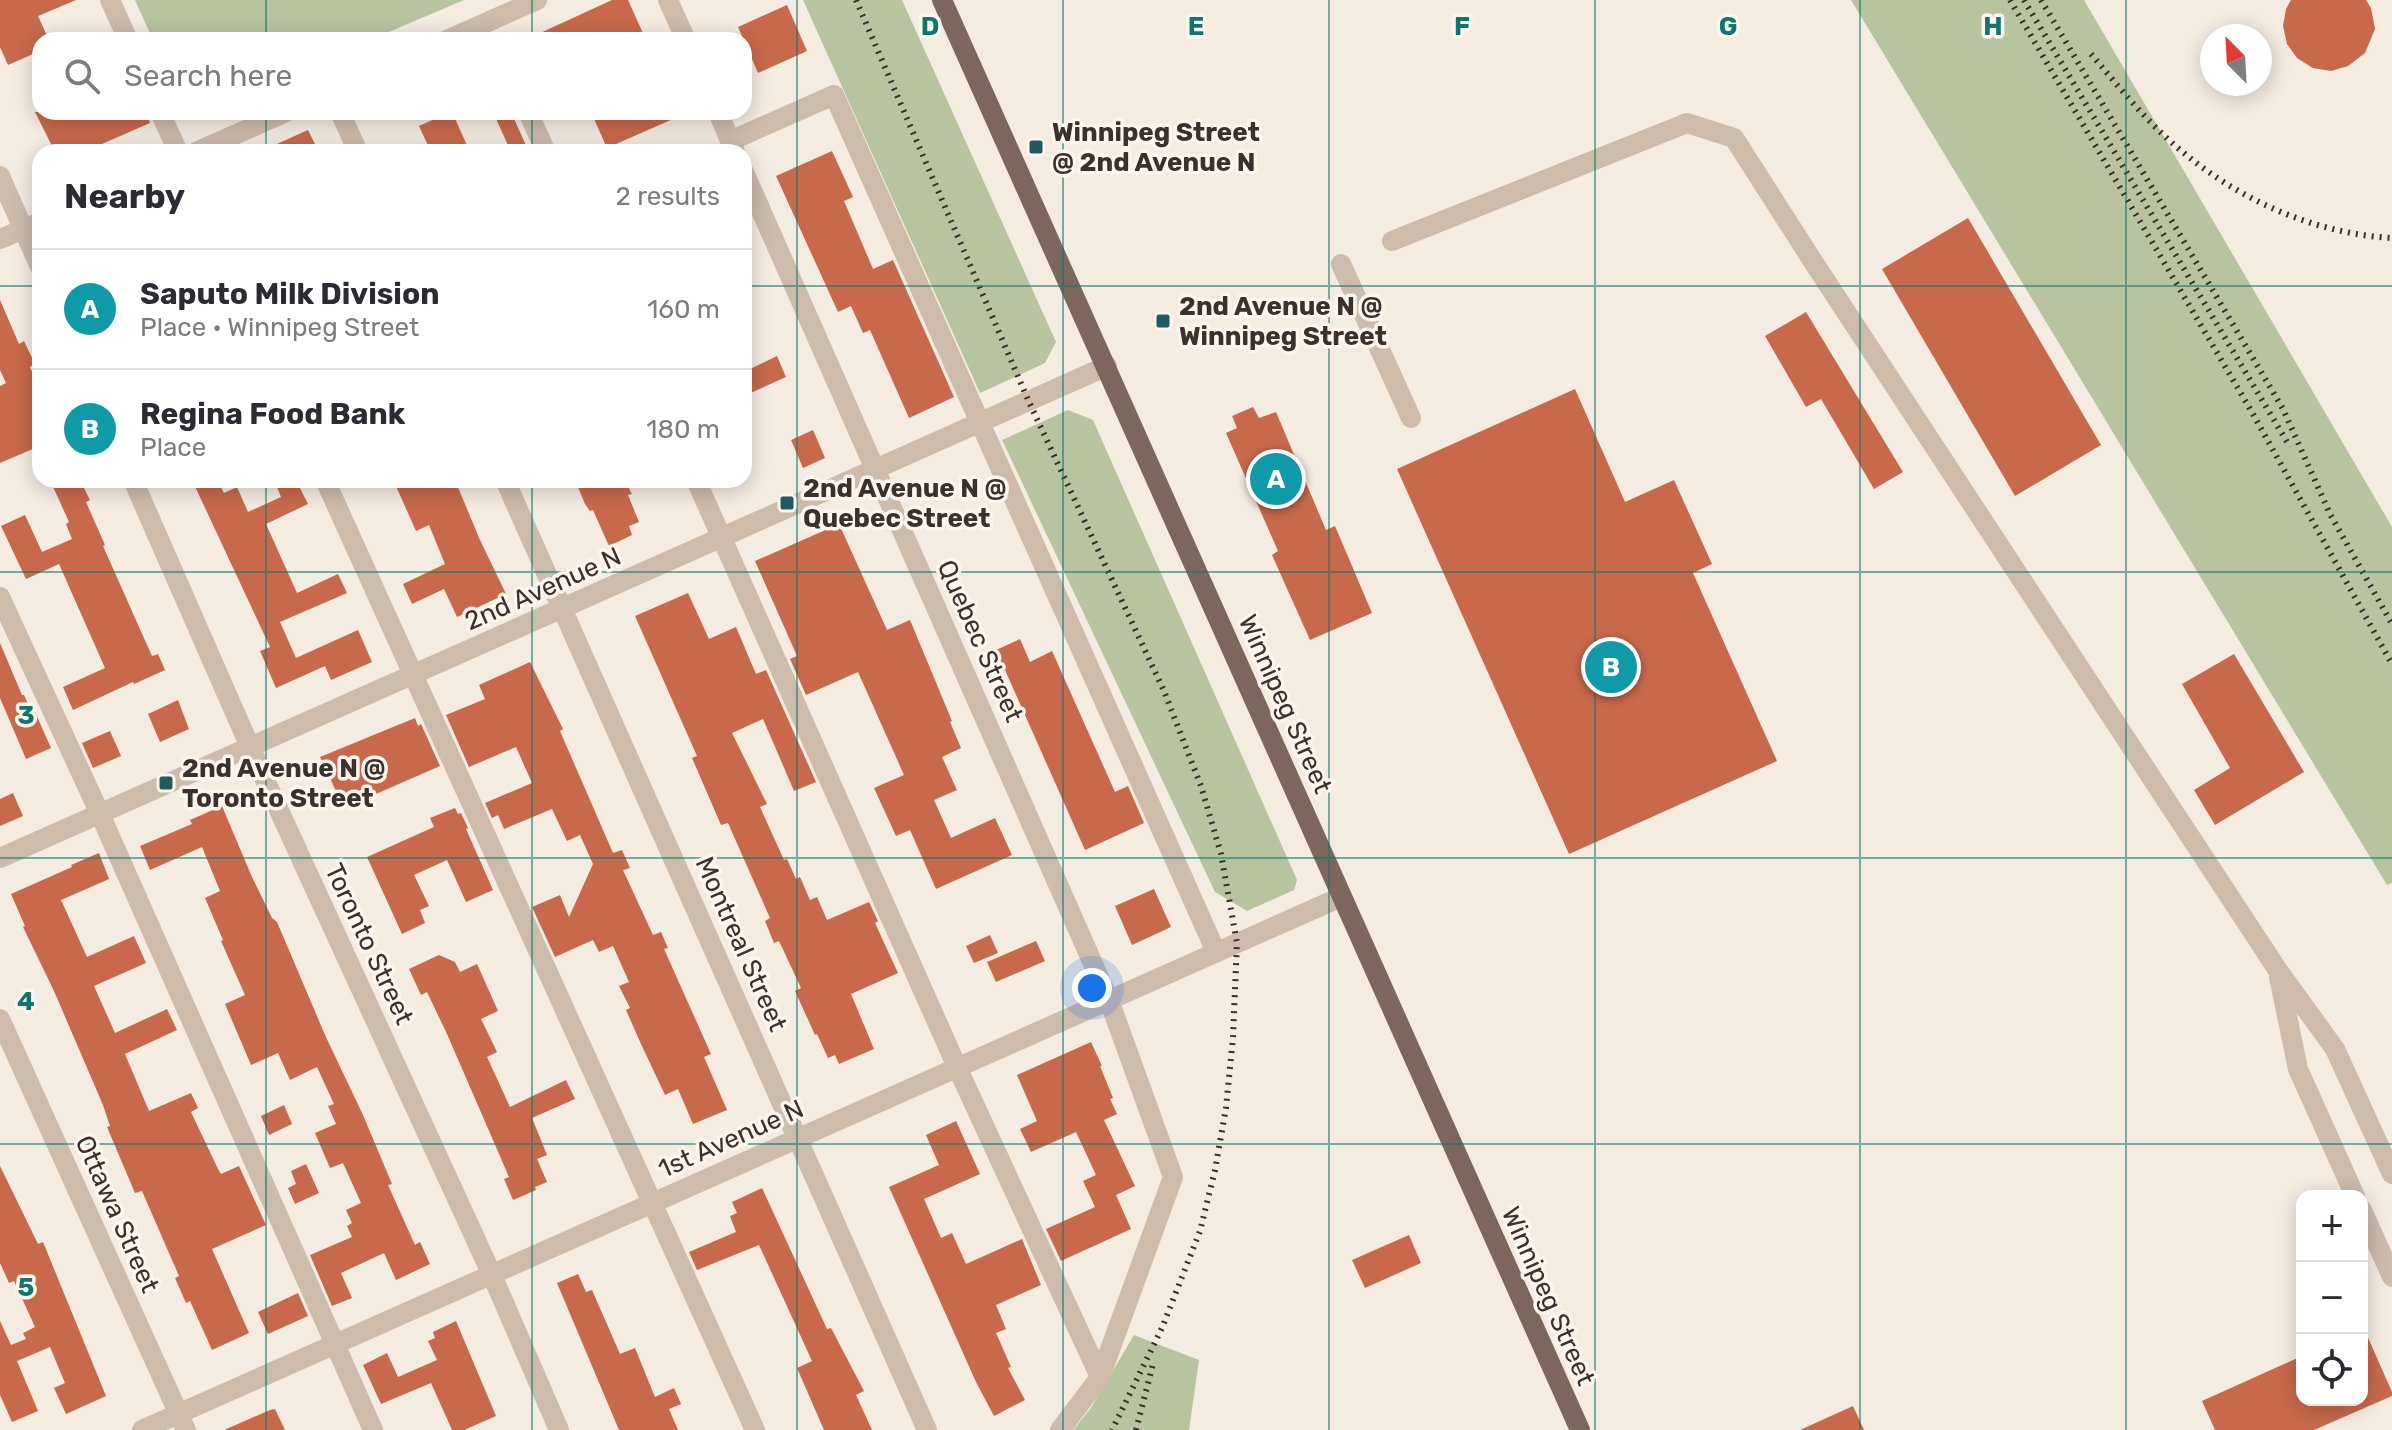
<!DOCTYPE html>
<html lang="en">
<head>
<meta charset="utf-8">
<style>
	:root { --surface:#fff; --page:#f2f2f3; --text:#2b2b33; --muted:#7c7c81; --line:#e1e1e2; --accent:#1f5a5e }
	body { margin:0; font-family:Rubik,sans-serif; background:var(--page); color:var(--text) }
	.controls { position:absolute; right:24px; bottom:24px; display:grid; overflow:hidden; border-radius:16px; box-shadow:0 4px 20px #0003 }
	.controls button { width:72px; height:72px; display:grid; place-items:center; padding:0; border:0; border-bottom:2px solid var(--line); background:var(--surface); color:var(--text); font:40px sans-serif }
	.compass { position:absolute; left:2200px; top:24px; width:72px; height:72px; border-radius:50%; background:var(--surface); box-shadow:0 4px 20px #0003; rotate:336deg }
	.you { position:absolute; left:1092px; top:988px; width:28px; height:28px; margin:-20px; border:6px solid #fff; border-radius:50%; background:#1a73e8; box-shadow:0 0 0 12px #1a73e833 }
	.badge { display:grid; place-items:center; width:52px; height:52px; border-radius:50%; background:var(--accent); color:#fff; font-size:26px; font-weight:700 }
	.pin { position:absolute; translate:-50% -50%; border:4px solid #fff; box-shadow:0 2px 8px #0006 }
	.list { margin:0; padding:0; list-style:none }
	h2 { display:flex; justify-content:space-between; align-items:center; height:104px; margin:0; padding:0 32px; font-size:34px }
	h2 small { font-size:26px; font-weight:400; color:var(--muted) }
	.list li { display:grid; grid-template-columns:52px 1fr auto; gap:24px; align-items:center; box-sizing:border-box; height:120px; padding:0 32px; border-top:2px solid var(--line) }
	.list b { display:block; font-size:30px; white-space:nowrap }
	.list p { margin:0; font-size:26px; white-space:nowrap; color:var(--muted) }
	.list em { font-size:26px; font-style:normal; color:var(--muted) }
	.icon { flex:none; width:44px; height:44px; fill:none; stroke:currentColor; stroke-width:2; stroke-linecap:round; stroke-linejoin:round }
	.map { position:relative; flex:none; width:2392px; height:1430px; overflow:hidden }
	.search { position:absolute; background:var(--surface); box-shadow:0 4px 20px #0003; left:32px; top:32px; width:720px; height:88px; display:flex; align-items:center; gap:20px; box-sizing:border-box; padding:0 28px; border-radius:24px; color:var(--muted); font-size:30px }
	.panel { position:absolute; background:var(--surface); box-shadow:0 4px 20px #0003; left:32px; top:144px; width:720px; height:344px; border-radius:24px }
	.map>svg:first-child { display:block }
</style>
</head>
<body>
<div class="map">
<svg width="2392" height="1430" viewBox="0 0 2392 1430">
	<rect width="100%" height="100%" fill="#f4ebe1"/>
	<g fill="#b8c4a0">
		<path d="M135,0H464L370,40H153Z"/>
		<path d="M803,0H902L1056,342L1045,363L980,393Z"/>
		<path d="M1851,0H2084L2392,527V883L2387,885Z"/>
		<path d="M1068,410L1093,420L1297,880L1294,890L1247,911L1215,892L1002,440Z"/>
		<path d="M1134,1335L1199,1360L1189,1430H1073L1091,1408Z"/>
	</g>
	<g fill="#c8694b">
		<path d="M0,0H76L38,16L49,40H40V51L8,65L0,47Z"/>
		<path d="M612,0H628L646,40H525Z"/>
		<path d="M2291,0H2366L2371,8L2375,29L2365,53L2348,66L2331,71L2313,68L2297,58L2287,44L2283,26L2286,9Z"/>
		<path d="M787,5L807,51L758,73L738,27Z"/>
		<path d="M35,112H147L150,123L95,147L97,152H55Z"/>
		<path d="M450,112H452L470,152H431L419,126Z"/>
		<path d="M493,112H511L529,152H511Z"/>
		<path d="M591,112H689L607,148Z"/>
		<path d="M308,130L319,152H259Z"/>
		<path d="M832,151L853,197L844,201L873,269L893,260L954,397L909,418L870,330L863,333L851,306L838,312L776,176Z"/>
		<path d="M1968,218L2101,445L2015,496L1882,269Z"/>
		<path d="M0,300L19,344L24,341L35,364L30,367L40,390V446L0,463V386L6,383L0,370Z"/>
		<path d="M1806,312L1903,472L1874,489L1821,399L1806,407L1765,336Z"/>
		<path d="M777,356L786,377L744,396V372Z"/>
		<path d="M1575,389L1625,502L1674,480L1712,564L1693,573L1777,761L1569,854L1397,469Z"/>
		<path d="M1253,407L1259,418L1276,412L1326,530L1335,526L1372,613L1310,640L1272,555L1278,551L1226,433L1237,428L1232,416Z"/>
		<path d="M813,430L825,458L803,468L791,440Z"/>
		<path d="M50,480H80L90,500L86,502L105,545L103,546L139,627L152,656L158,654L165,670L134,684L133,682L73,710L63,687L105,668L59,564L26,579L1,526L25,515L42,552L72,539L66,524L69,522Z"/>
		<path d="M192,480H217L224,493L237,487L248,512L281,497L274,480H296L308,504L266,524L284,564L297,593L338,574L347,593L280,622L296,658L358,630L372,662L331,680L325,666L276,688L260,651L270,647Z"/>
		<path d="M405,480H455L480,540L506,594L457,617L444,589L412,604L403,584L445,564L429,525L416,531L395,484Z"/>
		<path d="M575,480H625L632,494L628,495L639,522L629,526L632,535L609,546L593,510L590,511L585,504Z"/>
		<path d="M839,524L887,630L910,620L952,721L950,722L961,748L942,757L957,790L934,800L951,838L995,818L1012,855L936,889L910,830L896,836L874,788L904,775L858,672L806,695L790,659L797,656L755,561Z"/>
		<path d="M688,593L709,639L736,627L756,674L766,670L816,782L794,791L763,719L732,733L767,804L760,807L784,860L787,859L796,879L800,877L810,900L817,897L827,920L869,902L878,921L875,923L898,973L851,994L874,1049L839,1064L835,1055L828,1058L817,1034L815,1035L795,991L801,988L779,941L774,943L765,921L770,918L728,823L721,825L692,758L697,756L635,616Z"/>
		<path d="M1020,639L1030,662L1052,651L1115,792L1128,786L1144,823L1085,850L1005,670L1003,671L994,651Z"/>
		<path d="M0,643L22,695H24L28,704L31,703L51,748L26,759L0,698Z"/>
		<path d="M2234,654L2304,772L2215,825L2194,790L2230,768L2182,684Z"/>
		<path d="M530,662L563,729L560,731L613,853L622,850L630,868L623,870L653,935L661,932L668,948L664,949L711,1054L704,1057L727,1110L693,1124L678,1089L665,1095L641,1044L626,1010L630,1008L619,986L629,982L613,946L599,952L593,940L555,957L532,907L560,895L569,917L593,864L580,835L567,841L552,809L504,829L498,815L492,818L485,803L532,783L516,747L469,767L446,715L485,699L479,685Z"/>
		<path d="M178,700L189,729L160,742L148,714Z"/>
		<path d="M415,718L418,726L421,724L440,766L344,808L320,757Z"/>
		<path d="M110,731L121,756L93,768L82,743Z"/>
		<path d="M13,793L23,816L0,826V799Z"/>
		<path d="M222,806L252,877L272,918L277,922L325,1035L363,1115L392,1184L388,1185L415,1245L420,1242L430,1264L396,1280L384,1253L341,1273L352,1298L332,1306L310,1255L352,1237L347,1226L352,1223L346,1210L361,1203L343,1163L330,1168L315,1133L336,1124L328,1106L334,1104L317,1067L290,1080L278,1053L251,1065L225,1004L245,995L221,941L223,940L205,898L220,891L202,847L150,870L140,846L192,824L190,820Z"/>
		<path d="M455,808L458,814L461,813L468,828L466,829L493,890L466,902L447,860L414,875L429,906L420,910L425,923L402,934L367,857L434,827L430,818Z"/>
		<path d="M99,853L109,879L61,900L87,957L134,936L146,963L94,986L115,1033L167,1009L177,1030L125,1054L149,1111L191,1093L198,1108L191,1112L218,1169L221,1174L239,1166L266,1225L212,1249L249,1333L212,1350L190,1301L186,1303L175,1278L179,1276L142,1191L135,1193L107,1127L110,1126L103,1105L54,991L23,927L25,926L11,894L72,867L71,865Z"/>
		<path d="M1154,889L1171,927L1132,945L1115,906Z"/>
		<path d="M990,935L998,953L974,963L966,946Z"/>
		<path d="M1036,941L1045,961L996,982L987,962Z"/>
		<path d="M439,955L455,962L460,972L477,964L498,1011L481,1019L497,1052L487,1057L510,1107L566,1080L575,1099L532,1118L547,1155L537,1159L547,1182L535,1187L536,1190L513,1200L504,1179L509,1177L447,1034L427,992L421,995L409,969Z"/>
		<path d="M1091,1042L1102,1066H1100L1113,1098L1110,1099L1117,1114L1104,1120L1135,1186L1116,1195L1131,1229L1061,1261L1046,1229L1095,1207L1083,1181L1096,1175L1076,1132L1031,1152L1020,1129L1037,1121L1017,1075Z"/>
		<path d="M284,1105L292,1124L269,1135L261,1116Z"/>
		<path d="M956,1121L980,1174L924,1199L941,1238L952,1233L966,1264L1022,1239L1041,1285L996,1305L1006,1329L996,1333L1011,1367L1008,1368L1025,1400L994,1416L976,1382L889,1187L939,1165L926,1135Z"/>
		<path d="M306,1164L319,1193L295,1204L288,1188L296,1184L291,1171Z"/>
		<path d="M0,1166L38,1244L43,1242L106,1396L66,1414L54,1388L65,1383L50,1347L17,1361L38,1411L12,1422L0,1395V1321L11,1345L26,1339L23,1333L35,1327L14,1281L9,1283L0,1263Z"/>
		<path d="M762,1188L827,1329L831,1328L864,1391L856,1395L872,1430H824L797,1368L812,1361L759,1245L697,1270L689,1252L736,1232L730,1216L737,1213L732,1202Z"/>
		<path d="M1409,1235L1421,1263L1365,1288L1352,1260Z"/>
		<path d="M578,1274L586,1292L592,1290L620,1354L635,1348L655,1397L674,1388L681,1404L669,1409L678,1430H619L557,1283Z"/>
		<path d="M298,1293L308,1316L268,1334L258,1312Z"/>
		<path d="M456,1321L496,1416L464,1430H452L431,1383L381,1404L363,1365L387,1353L398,1377L437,1360L428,1341L435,1338L433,1332Z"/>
		<path d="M2362,1324L2392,1392V1396L2314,1430H2215L2202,1401L2302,1356V1400H2362Z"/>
		<path d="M1853,1406L1864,1430H1800Z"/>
		<path d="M275,1409L285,1430H224L270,1410Z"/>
	</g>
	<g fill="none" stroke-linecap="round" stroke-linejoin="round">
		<g stroke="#cdbbac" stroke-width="20">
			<path d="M110,0L128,40"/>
			<path d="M668,0L686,40"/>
			<path d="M447,40L537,0"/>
			<path d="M160,112L178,152"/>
			<path d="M340,112L358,152"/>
			<path d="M528,112L546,152"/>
			<path d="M718,112L735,152"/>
			<path d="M730,141L834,95L1216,952"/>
			<path d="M196,152L286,112"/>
			<path d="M744,172L1109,1000L1173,1177L1100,1377L1060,1430"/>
			<path d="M0,176L40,267"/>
			<path d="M0,239L40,222"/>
			<path d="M1392,241L1687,123L1734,138L1814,263L2277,969L2335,1049L2392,1174"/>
			<path d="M1341,264L1411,418"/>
			<path d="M133,480L250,747L492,1275L559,1430"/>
			<path d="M325,480L755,1430"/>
			<path d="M505,480L927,1430"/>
			<path d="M696,480L957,1067L1100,1377"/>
			<path d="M0,597L100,814L373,1430"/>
			<path d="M0,858L1107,366"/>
			<path d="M2279,977L2298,1069L2355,1196"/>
			<path d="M0,1019L186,1430"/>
			<path d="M2362,1210L2392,1277"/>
			<path d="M142,1430L1341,897"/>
		</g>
		<path stroke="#7d675c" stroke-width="20" d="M942,0L1580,1430"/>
		<g stroke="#3b302b" stroke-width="6" stroke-dasharray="2 6" stroke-linecap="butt">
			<path d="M856,0L1029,402L1164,691L1201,786L1221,854L1237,943L1233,1037L1226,1108L1215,1170L1200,1231L1162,1328L1112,1430"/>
			<path d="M2010,0L2253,414L2392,664"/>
			<path d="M2024,0L2290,447"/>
			<path d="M2041,0L2283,409L2330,514L2392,624"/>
			<path d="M2091,54C2120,88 2149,125 2184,153C2241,201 2317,234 2392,238"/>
			<path d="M1136,1430L1153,1364"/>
		</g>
	</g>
	<path fill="none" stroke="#0f766e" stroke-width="2" stroke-opacity="0.55" d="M266,0V40M532,0V40M797,0V1430M1063,0V1430M1329,0V1430M1595,0V1430M1860,0V1430M2126,0V1430M266,112V152M532,112V152M0,286H40M744,286H2392M266,480V1430M532,480V1430M0,572H2392M0,858H2392M0,1144H2392"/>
	<g fill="#1f5a5e" stroke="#fbf5ee" stroke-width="3">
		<rect x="1028" y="139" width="16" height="16" rx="4"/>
		<rect x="1155" y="313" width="16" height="16" rx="4"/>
		<rect x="779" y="495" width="16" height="16" rx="4"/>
		<rect x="158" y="775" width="16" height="16" rx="4"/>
	</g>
	<g text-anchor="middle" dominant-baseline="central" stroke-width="7" stroke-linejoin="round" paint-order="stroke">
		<g font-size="26" font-weight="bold" fill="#3b302b" stroke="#fbf5ee" text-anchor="start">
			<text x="1052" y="132">Winnipeg Street<tspan x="1052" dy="30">@ 2nd Avenue N</tspan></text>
			<text x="1179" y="306">2nd Avenue N @<tspan x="1179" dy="30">Winnipeg Street</tspan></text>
			<text x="803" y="488">2nd Avenue N @<tspan x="803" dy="30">Quebec Street</tspan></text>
			<text x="182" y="768">2nd Avenue N @<tspan x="182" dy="30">Toronto Street</tspan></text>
		</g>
		<g font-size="26" fill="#3b302b" stroke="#fbf5ee">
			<text transform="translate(543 589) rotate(-24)">2nd Avenue N</text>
			<text transform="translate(980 641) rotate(66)">Quebec Street</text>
			<text transform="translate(1285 704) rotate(66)">Winnipeg Street</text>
			<text transform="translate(369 944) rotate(65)">Toronto Street</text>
			<text transform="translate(741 944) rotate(66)">Montreal Street</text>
			<text transform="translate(731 1139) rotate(-24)">1st Avenue N</text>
			<text transform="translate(117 1214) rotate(66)">Ottawa Street</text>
			<text transform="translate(1548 1296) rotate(66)">Winnipeg Street</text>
		</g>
	</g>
	<g font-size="26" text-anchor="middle" font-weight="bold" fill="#0f766e" stroke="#fbf5ee" stroke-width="7" stroke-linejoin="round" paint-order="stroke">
		<text x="930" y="35">D</text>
		<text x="1196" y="35">E</text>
		<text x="1462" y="35">F</text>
		<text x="1728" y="35">G</text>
		<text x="1993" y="35">H</text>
		<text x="26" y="724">3</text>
		<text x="26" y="1010">4</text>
		<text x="26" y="1296">5</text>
	</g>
</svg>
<div class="controls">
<button>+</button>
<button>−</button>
<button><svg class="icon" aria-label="locate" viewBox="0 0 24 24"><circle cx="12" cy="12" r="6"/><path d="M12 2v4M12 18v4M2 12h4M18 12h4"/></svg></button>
</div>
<svg class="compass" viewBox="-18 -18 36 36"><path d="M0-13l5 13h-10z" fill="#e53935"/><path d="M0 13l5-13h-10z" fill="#7c7c81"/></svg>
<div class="you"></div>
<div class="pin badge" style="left:1276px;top:479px;background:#0f9aa8">A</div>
<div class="pin badge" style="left:1611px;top:667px;background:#0f9aa8">B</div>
<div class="search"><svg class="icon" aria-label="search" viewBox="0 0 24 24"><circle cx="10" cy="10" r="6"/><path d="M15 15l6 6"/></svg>Search here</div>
<section class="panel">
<h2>Nearby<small>2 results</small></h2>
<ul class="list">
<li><span class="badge" style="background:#0f9aa8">A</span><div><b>Saputo Milk Division</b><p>Place · Winnipeg Street</p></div><em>160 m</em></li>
<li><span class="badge" style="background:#0f9aa8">B</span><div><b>Regina Food Bank</b><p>Place</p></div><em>180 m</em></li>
</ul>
</section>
</div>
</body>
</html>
